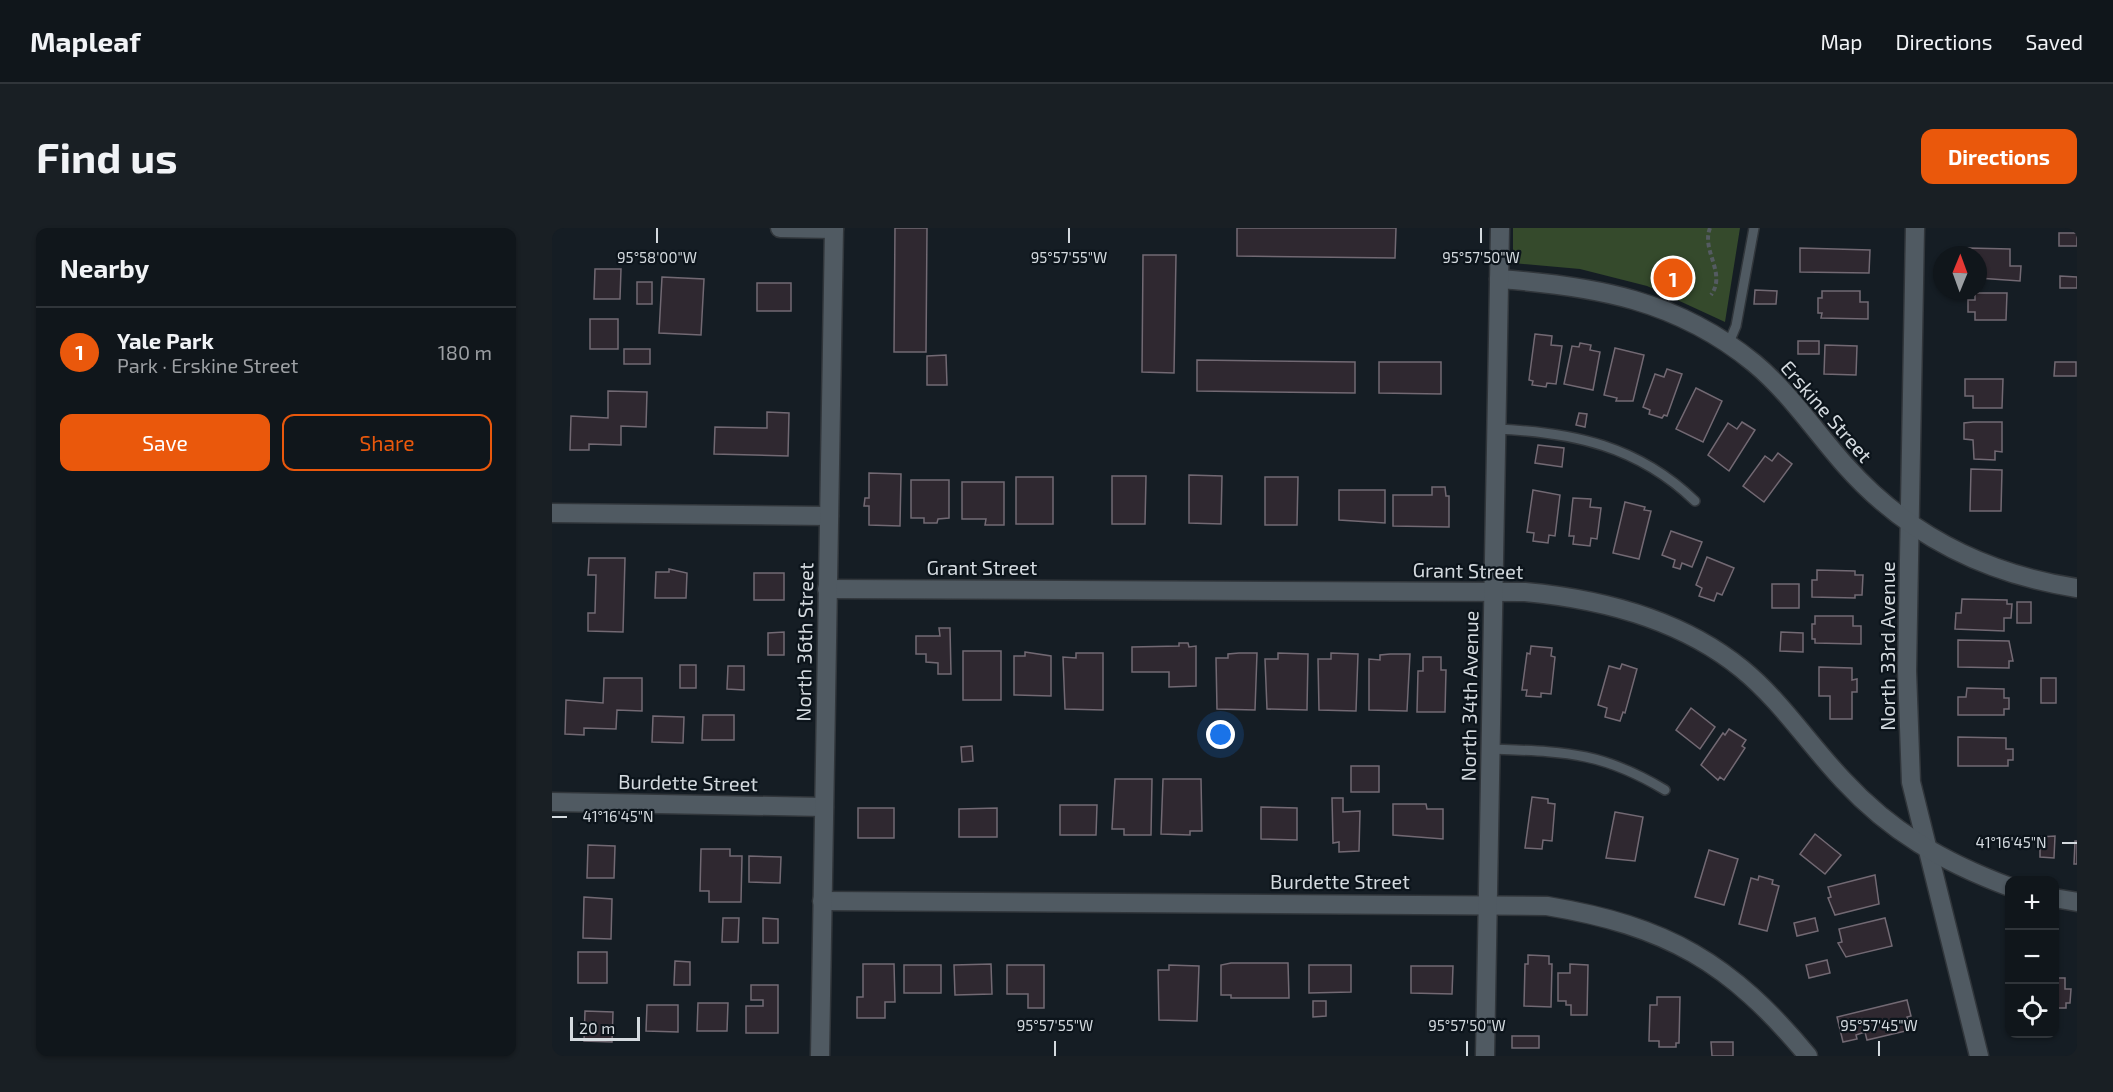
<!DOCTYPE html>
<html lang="en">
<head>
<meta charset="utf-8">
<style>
	:root { --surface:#10161b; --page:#191f24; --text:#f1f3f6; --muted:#9c9fa3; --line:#30353a; --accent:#ea580c }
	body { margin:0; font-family:"Exo 2",sans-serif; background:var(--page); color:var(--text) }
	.controls { position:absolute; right:18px; bottom:18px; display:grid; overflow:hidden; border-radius:12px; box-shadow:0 2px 4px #0004 }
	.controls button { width:54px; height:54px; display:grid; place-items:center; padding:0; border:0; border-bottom:2px solid var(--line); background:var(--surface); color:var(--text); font:30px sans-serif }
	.compass { position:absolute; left:1381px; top:18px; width:54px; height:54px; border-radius:50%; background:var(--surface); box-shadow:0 2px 4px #0004; rotate:1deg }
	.scale { position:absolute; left:18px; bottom:15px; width:70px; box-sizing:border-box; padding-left:6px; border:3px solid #d4dadf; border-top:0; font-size:16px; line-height:21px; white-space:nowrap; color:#d4dadf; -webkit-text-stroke:4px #0c141b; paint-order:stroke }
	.you { position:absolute; left:669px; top:507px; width:21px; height:21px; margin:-15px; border:4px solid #fff; border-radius:50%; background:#1a73e8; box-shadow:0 0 0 9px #1a73e833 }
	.badge { display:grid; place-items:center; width:39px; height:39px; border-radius:50%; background:var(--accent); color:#fff; font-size:20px; font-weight:700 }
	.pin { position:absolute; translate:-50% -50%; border:3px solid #fff; box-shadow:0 2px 6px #0006 }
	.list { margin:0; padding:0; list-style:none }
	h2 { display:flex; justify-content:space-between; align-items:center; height:78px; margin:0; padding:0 24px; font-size:26px }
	h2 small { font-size:20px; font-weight:400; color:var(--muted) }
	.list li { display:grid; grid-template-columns:39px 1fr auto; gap:18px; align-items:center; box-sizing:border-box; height:90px; padding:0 24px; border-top:2px solid var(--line) }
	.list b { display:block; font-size:22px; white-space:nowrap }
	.list p { margin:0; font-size:20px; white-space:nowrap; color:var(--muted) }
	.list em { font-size:20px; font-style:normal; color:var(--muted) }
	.actions { display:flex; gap:12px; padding:18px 24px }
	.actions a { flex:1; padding:14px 0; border:2px solid var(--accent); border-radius:12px; text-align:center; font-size:21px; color:var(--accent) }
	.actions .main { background:var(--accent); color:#fff }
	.icon { flex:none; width:33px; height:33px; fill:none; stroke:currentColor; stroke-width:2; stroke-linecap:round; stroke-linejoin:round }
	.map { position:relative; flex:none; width:1525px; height:828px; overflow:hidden; border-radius:12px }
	header { display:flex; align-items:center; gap:36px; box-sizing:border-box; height:84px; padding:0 30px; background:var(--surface); border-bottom:2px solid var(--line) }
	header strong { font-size:28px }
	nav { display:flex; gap:33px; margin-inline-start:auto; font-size:21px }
	.intro { display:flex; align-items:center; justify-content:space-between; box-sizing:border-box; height:144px; padding:0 36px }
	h1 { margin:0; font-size:42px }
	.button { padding:15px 27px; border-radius:12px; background:var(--accent); color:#fff; font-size:21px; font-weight:700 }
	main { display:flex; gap:36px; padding:0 36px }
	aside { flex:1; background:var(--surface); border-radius:12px; box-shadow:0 2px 4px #0004 }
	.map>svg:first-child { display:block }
</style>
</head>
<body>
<header>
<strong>Mapleaf</strong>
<nav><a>Map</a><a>Directions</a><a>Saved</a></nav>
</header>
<div class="intro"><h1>Find us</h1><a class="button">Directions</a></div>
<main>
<aside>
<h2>Nearby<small></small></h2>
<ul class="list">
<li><span class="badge">1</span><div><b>Yale Park</b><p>Park · Erskine Street</p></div><em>180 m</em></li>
</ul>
<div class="actions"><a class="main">Save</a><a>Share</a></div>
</aside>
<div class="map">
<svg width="1525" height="828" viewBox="0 0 1525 828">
	<rect width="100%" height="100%" fill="#151d24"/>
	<path fill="#354a2c" d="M961,0H1188L1173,94L1095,58L1028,41L961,35Z"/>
	<g fill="#2f2830" stroke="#726973" stroke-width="1.5">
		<path d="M343,0H375L374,124H342Z"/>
		<path d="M685,0H844L843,30L685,28Z"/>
		<rect x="1507" y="5" width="18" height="13"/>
		<path d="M1248,20L1318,22L1317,45L1248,44Z"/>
		<path d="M1416,20L1458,21V38H1469L1468,53L1426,50V27H1416Z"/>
		<path d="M591,27H624L622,145L590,144Z"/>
		<path d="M43,41H69L68,71H42Z"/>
		<path d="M1508,48L1525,49V60H1508Z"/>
		<path d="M110,49L152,51L149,107L107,105Z"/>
		<rect x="85" y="54" width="15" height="22"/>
		<rect x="205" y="55" width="34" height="28"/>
		<path d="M1203,62L1225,63L1224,76H1202Z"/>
		<path d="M1270,63H1308V74H1316V91L1269,90L1270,85H1266V70H1270Z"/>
		<path d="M1423,65H1455L1454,92H1423V84H1416V72H1423Z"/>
		<rect x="38" y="91" width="28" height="30"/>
		<path d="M983,106L1000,108L999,117L1010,118L1004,156L995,155L994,159L980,157L981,153L977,152Z"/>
		<rect x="1246" y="113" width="21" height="13"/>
		<path d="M1028,115L1039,117L1038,122L1048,124L1041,162L1012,156L1020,118L1027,119Z"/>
		<path d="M1273,117L1305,118L1304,147L1272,146Z"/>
		<path d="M1063,120L1092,127L1081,173H1064L1065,170L1052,167Z"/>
		<rect x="72" y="121" width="26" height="15"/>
		<path d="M394,127L395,157H375V128Z"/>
		<path d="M645,132L803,134V165L645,163Z"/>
		<path d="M827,134H889V166L827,165Z"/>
		<path d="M1503,134H1524V148H1502Z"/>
		<path d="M1115,141L1130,146L1115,188L1112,187L1110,190L1097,186L1098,182L1091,179L1103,146L1112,149Z"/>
		<path d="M1413,151H1451L1450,180H1421V168H1413Z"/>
		<path d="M1144,160L1170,173L1151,214L1124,201Z"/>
		<path d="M56,163L95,164L94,199L69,198V217L37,216V222H18L19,188L56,190Z"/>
		<path d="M215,184L237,185L236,228L162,226L163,199L215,200Z"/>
		<path d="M1027,185L1035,186L1033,199L1024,197Z"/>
		<path d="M1190,194L1203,202L1177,243L1156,227L1176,195L1185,201Z"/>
		<path d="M1421,194H1450V224L1443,223V232L1422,231L1421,212L1412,211V195Z"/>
		<path d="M986,217L1012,220L1010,239L983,235Z"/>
		<path d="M1226,225L1240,236L1212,274L1191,258L1213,228L1220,233Z"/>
		<path d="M1419,241L1450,242L1449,283H1418Z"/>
		<path d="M317,245L349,246L348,298L317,297V278H312L313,270H317Z"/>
		<path d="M637,247L670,248L669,296L637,295Z"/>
		<path d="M560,248H594L593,296H560Z"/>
		<rect x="464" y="249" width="37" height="47"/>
		<path d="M713,249H746L745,297H713Z"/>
		<path d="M359,252H397V290L386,291L385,295H372V290H359Z"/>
		<path d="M410,254H452V297H433L434,291H410Z"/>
		<path d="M880,259H893L894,268H897V299L841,298V267H880Z"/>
		<path d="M787,262H833V295L787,292Z"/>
		<path d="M981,262L1008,267L1003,308L997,307L996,315L981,313L982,305L975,304Z"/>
		<path d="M1021,270L1039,271L1038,279L1049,280L1045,311L1039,310L1038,318L1021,316L1022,308H1017Z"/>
		<path d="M1073,274L1093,279L1092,282L1099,283L1087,331L1061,325Z"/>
		<path d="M1119,303L1150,314L1140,339L1130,335L1128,341L1121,339L1123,332L1110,327Z"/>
		<path d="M1155,329L1182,340L1170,367L1165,365L1162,373L1147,368L1150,360L1144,357Z"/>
		<path d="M37,330H73L71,404L36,403V385H43L44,347H36Z"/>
		<path d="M117,341L135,345L134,370H103L104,344H117Z"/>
		<path d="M1265,342L1303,343V347H1311L1310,367H1303V370L1260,369V352H1265Z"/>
		<rect x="202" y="345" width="30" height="27"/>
		<rect x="1220" y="356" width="27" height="24"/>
		<path d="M1410,371L1455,372V376H1460L1459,390H1452V403L1403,401L1404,385H1409Z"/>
		<rect x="1465" y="374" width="14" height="21"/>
		<path d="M1263,388H1301V398H1309V416L1263,415V411H1260V396H1263Z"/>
		<path d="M387,400H398L399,446H386V435L374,434V426H364V408H388Z"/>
		<path d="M232,404V427H216V405Z"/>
		<path d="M1229,404L1251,405V424L1228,423Z"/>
		<path d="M1406,412L1457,413L1461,433H1457V440L1406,439Z"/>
		<path d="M627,415H636L637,419L644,418V458L617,459V444H580V419L627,418Z"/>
		<path d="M979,418L1000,420L999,428L1003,429L999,466L989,465V469L974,468L975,462H970L975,425L978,426Z"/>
		<rect x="411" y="423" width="38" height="49"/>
		<path d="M473,424L499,428V468L462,467V428H473Z"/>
		<path d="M524,425H551V482L513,481L511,429L524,430Z"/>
		<path d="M687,425H705L703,482L665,481L664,430H676V426Z"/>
		<path d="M726,425L756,426L755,482L715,481L713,431H726Z"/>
		<path d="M779,425L806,426L804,483L767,482L766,431H779Z"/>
		<path d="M838,426H858L855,483L817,482V431L828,432V427Z"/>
		<path d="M871,429H889V442H894L893,484H865L866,443H871Z"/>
		<path d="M1070,436L1085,441L1073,485L1071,484L1068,493L1053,489L1055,480L1046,477L1057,438L1068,441Z"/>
		<rect x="128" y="437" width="16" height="23"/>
		<path d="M176,438H192V462L175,461Z"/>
		<path d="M1267,439L1300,440V452L1305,451V464H1300V491H1278V468H1267Z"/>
		<path d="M52,450H90V483L65,482L64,501L32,500V507L13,506L14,472L51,475Z"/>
		<rect x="1489" y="450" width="15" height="25"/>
		<path d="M1415,460L1452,461V470H1457V481H1452V487H1406V469H1414Z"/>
		<path d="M1139,480L1163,499L1148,521L1124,502Z"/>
		<path d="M151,487H182V512H150Z"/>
		<path d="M101,488L132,489L131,515L100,514Z"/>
		<path d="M1177,501L1194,512L1190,518L1193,520L1172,552L1168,549L1166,552L1149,537L1171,505L1173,507Z"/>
		<path d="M1406,509L1454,510V521H1461V532H1456V538H1406Z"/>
		<path d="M420,518L421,533L410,534L409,519Z"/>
		<rect x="799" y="538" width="28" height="26"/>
		<path d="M563,551H600L599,607H572V601H560Z"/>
		<path d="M611,551H649L650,603H638V607L609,606Z"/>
		<path d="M980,569L996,571V575L1003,576L1000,613L991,612L990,621L973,620Z"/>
		<path d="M780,570H791V584L808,583L807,623L787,624V614L781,615Z"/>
		<path d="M841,576H874L875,581H891V611L841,607Z"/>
		<path d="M508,577H545L544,607H508Z"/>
		<path d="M709,579L745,580V612L709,611Z"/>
		<rect x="306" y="580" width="36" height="30"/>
		<path d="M445,580V609H407V581Z"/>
		<path d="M1063,584L1091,589L1083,633L1054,630Z"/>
		<path d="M1263,606L1289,627L1273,646L1248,626Z"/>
		<path d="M1503,608L1502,630L1488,629V609Z"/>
		<path d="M1523,613H1525V636H1522Z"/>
		<path d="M36,617L63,618L62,650H35Z"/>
		<path d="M149,621H178V628H190L189,674H157V663H148Z"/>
		<path d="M1157,622L1186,631L1172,677L1143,669Z"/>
		<path d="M197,628L229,629L228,655L197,654Z"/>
		<path d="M1323,647L1327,676L1283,687L1276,670L1279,669L1276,659Z"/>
		<path d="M1207,648L1221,652L1220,656L1227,658L1215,703L1187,696L1199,650L1206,652Z"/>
		<path d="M32,669L60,671L59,711L31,710Z"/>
		<path d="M171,690H187L186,714H170Z"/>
		<path d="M211,690L226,691V715H211Z"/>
		<path d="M1263,690L1266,703L1245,708L1242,695Z"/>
		<path d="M1333,690L1340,718L1294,729L1286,715L1290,714L1287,701Z"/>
		<rect x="26" y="724" width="29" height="31"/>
		<path d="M976,727L997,728V736H1000L999,779L972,778L973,736H976Z"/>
		<path d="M1275,732L1278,745L1257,750L1254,737Z"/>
		<path d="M123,733L138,734V757H122Z"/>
		<path d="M679,735H736L737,770H679V767H669V737Z"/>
		<path d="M311,736H342L343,774H333V790H305V769H311Z"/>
		<path d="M439,736L440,766L403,767L402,737Z"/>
		<path d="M1018,736L1036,737L1035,787H1019V777H1014V773H1006V745H1018Z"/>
		<rect x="352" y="737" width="37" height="28"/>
		<path d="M455,737H492V780H476V766H455Z"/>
		<path d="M617,737L647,738L645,793L607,792L606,742H617Z"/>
		<path d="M757,737H799V764L757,765Z"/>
		<path d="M859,738H901L900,766L859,765Z"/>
		<path d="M1502,750H1513V761H1519L1518,775H1514V780H1502Z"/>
		<path d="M199,757H226V805H194V778H211V772H199Z"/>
		<path d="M1105,769H1128L1127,815H1124V819H1107V813H1097L1098,777H1105Z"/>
		<path d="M1355,772L1359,788L1355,789L1358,802L1315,812L1313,804L1304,807L1305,811L1291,814L1285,789Z"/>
		<path d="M761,773H774V788L761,789Z"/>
		<path d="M146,775H176L175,803H145Z"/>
		<path d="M95,777H126V804L94,803Z"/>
		<path d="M33,783L61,784L60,814L32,813Z"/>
		<rect x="960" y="808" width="27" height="12"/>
		<path d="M1159,814H1181V828H1160Z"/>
	</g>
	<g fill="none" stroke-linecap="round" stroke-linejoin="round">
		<defs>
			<g id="service">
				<path d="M1176,117L1184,98L1202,0"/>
				<path d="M944,201C1021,204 1086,218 1143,273"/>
				<path d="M939,521C1012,524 1048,523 1113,562"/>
			</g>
			<g id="minor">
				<path d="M228,0L282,1"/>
				<path d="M1363,0L1355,443L1359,554L1427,828"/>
				<path d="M947,51C1043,58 1125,72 1202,135C1237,164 1263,203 1293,237C1354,306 1434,346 1525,360"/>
				<path d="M0,285L277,288"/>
				<path d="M275,361L973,364C1049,371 1130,392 1190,441C1229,473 1256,515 1291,552C1339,604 1391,634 1458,659"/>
				<path d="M0,574L272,579"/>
				<path d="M1502,670L1525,674"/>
				<path d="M270,673L995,678C1115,698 1178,734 1256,828"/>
				<path d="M268,828L282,0"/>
				<path d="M933,828L948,0"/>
			</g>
		</defs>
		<use href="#service" stroke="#31363b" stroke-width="12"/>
		<use href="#minor" stroke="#31363b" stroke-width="21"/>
		<path stroke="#545b61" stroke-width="4" stroke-dasharray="4.5 3" stroke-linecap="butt" d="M1158,0C1149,23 1175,45 1159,67"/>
		<use href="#service" stroke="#505a62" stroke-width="9"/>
		<use href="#minor" stroke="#505a62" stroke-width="18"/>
	</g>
	<path fill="none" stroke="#d4dadf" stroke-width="2" d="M105,15V0M517,15V0M929,15V0M0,589H15M1510,615H1525M503,828V813M915,828V813M1327,828V813"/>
	<g text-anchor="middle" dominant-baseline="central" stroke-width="4.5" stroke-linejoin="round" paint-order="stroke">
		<g font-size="20" fill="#d4dadf" stroke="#0c141b">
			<text transform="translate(1275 183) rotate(49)">Erskine Street</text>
			<text x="430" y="339">Grant Street</text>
			<text transform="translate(916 342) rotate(1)">Grant Street</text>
			<text transform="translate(252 414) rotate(-89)">North 36th Street</text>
			<text transform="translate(1335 418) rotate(-90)">North 33rd Avenue</text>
			<text transform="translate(917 468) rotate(-89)">North 34th Avenue</text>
			<text transform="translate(136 554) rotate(1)">Burdette Street</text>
			<text x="788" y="653">Burdette Street</text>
		</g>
	</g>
	<g font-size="15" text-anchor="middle" fill="#d4dadf" stroke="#0c141b" stroke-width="4.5" stroke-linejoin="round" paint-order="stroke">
		<text x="105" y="35">95°58'00"W</text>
		<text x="517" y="35">95°57'55"W</text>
		<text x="929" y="35">95°57'50"W</text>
		<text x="66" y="594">41°16'45"N</text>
		<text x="1459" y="620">41°16'45"N</text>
		<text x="503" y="803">95°57'55"W</text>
		<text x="915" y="803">95°57'50"W</text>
		<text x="1327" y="803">95°57'45"W</text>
	</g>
</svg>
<div class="controls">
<button>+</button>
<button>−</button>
<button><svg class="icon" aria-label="locate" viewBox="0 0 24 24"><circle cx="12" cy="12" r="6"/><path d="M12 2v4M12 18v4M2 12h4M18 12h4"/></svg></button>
</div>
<svg class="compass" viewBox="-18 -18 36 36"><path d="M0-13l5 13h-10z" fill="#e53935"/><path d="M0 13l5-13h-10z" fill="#9c9fa3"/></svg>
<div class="scale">20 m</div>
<div class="you"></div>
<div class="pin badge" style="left:1121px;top:50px">1</div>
</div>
</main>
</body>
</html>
